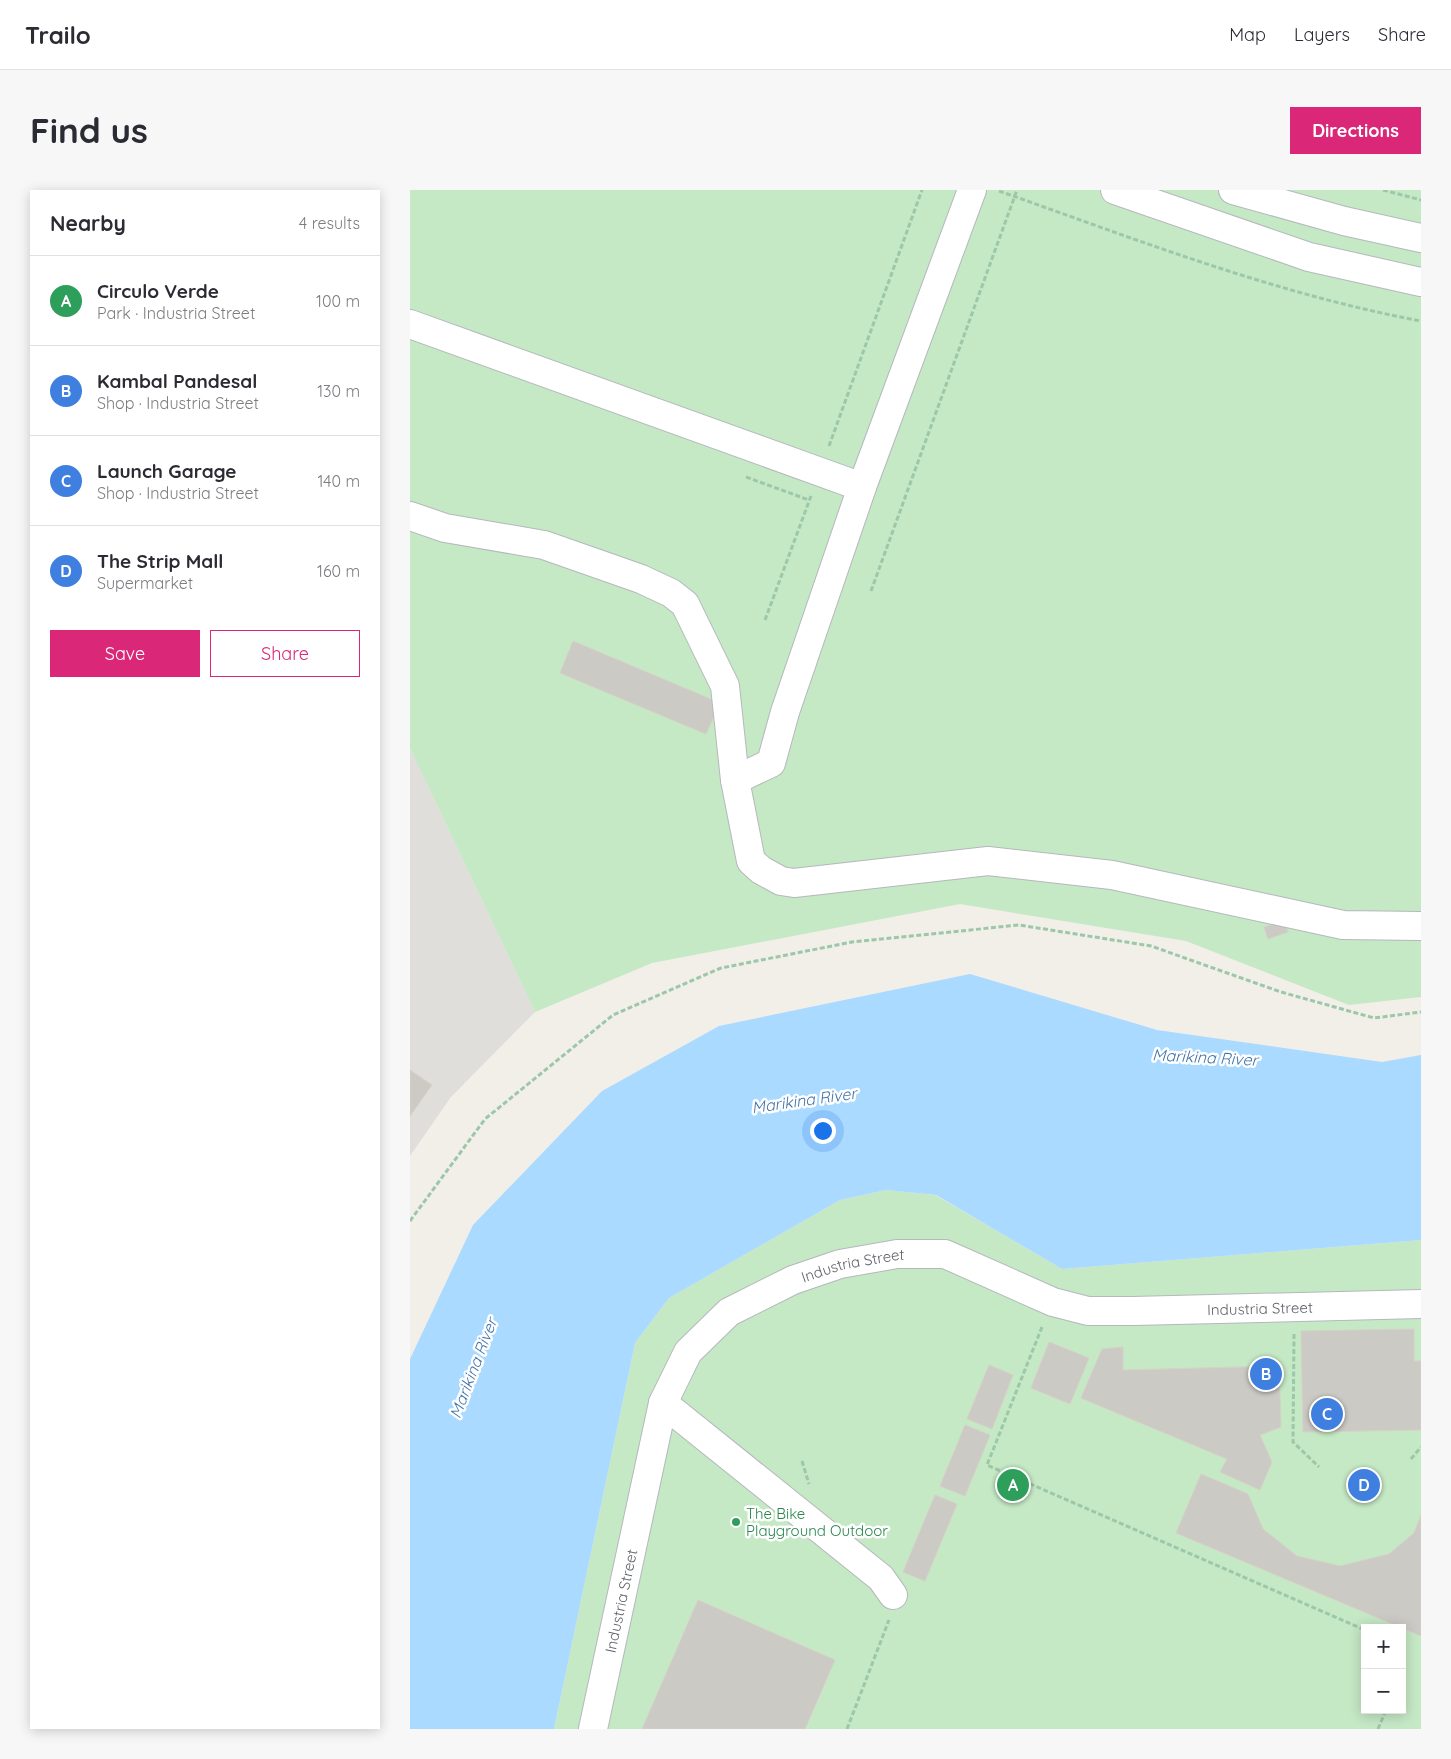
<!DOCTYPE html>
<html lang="en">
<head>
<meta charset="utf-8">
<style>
	:root { --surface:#fff; --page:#f7f7f7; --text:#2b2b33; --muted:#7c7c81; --line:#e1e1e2; --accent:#db2777 }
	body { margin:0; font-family:Quicksand,sans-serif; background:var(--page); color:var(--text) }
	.controls { position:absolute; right:15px; bottom:15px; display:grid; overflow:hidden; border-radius:0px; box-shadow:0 2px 12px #0003 }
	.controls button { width:45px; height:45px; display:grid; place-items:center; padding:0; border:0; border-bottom:1px solid var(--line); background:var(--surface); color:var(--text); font:25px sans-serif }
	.you { position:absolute; left:412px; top:940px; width:18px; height:18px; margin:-12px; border:4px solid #fff; border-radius:50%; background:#1a73e8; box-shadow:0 0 0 8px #1a73e833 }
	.badge { display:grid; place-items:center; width:32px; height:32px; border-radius:50%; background:var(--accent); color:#fff; font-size:16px; font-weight:700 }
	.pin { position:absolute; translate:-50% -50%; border:2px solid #fff; box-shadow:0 1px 5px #0006 }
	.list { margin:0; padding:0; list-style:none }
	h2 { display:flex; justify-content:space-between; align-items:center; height:65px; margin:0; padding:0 20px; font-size:21px }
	h2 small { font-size:16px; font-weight:400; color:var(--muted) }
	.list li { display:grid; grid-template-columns:32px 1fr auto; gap:15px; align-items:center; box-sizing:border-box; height:90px; padding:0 20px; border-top:1px solid var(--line) }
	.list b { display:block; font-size:19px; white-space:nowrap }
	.list p { margin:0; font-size:16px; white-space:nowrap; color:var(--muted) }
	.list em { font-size:16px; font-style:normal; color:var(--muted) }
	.actions { display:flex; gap:10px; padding:15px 20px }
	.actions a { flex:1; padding:11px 0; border:1px solid var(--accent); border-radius:0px; text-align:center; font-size:18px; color:var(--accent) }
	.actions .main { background:var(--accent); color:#fff }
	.map { position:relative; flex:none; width:1011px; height:1539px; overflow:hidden; border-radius:0px }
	header { display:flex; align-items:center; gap:30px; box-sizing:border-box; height:70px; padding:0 25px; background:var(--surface); border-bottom:1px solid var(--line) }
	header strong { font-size:24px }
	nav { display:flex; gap:28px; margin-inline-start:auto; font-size:18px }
	.intro { display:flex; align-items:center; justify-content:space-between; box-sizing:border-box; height:120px; padding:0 30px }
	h1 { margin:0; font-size:35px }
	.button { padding:12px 22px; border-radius:0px; background:var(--accent); color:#fff; font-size:18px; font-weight:700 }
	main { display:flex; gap:30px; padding:0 30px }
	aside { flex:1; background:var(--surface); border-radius:0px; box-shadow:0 2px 12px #0003 }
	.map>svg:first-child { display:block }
</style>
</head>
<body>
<header>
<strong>Trailo</strong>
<nav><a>Map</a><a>Layers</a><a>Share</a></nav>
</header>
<div class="intro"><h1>Find us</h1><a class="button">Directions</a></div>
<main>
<aside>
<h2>Nearby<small>4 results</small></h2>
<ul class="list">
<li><span class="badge" style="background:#2e9e5b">A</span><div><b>Circulo Verde</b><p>Park · Industria Street</p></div><em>100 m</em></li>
<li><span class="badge" style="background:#3f7fe0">B</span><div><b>Kambal Pandesal</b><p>Shop · Industria Street</p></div><em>130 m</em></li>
<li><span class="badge" style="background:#3f7fe0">C</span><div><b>Launch Garage</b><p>Shop · Industria Street</p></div><em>140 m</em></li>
<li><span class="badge" style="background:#3f7fe0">D</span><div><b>The Strip Mall</b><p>Supermarket</p></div><em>160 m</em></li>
</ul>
<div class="actions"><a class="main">Save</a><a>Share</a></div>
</aside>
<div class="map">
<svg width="1011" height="1539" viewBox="0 0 1011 1539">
	<rect width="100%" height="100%" fill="#f1efe8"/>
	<path fill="#e0deda" d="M0,558L125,822L41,907L0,966Z"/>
	<g fill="#c5e8c5" fill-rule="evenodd">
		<path d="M0,0H1011V807L939,815L776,751L550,714L242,773L125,822L0,558Z"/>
		<path d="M476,1000L525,1005L652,1079L1011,1050V1539H144L225,1153L259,1108L430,1010ZM955,1438H992V1520H955Z"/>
	</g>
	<path fill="#aadaff" d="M560,784L747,840L972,872L1011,865V1050L652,1079L526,1005L476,1000L430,1010L259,1108L225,1153L144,1539H0V1169L63,1035L192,901L309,836Z"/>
	<g fill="#cccac5" stroke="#d6d1c6">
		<path d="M163,451L310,513L296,544L150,483Z"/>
		<path d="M874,731L878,742L858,749L854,737Z"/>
		<path d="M0,880L22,895L0,926Z"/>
		<path d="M1004,1139V1171H1011V1240L893,1242L891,1141Z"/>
		<path d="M639,1152L679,1168L660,1214L621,1198Z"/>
		<path d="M713,1157V1180L869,1176L871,1237L850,1245L862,1272L850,1300L810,1282L817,1269L671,1208L692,1159Z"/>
		<path d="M579,1175L603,1185L582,1239L557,1229Z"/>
		<path d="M555,1235L580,1245L555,1306L530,1296Z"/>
		<path d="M791,1284L838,1304L853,1339L887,1366L930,1376L979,1364L1004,1343L1011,1325V1446L766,1343Z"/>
		<path d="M525,1305L547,1314L515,1391L493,1382Z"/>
		<path d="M288,1410L425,1470L395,1539H232Z"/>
	</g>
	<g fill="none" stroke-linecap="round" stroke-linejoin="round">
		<defs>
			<g id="minor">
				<path d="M705,0L899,67L1011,92"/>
				<path d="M823,0L934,31L1011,48"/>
				<path d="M0,134L452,297"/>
				<path d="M0,326L35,338L134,355L231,389L261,403L275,414L315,496L325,590L341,671L351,680L371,691L384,693L578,671L702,685L933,735L1011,736"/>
				<path d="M325,590L361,573L375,522L452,297L562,0"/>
				<path d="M253,1213L471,1388L483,1405"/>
				<path id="s1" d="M183,1539L253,1213L278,1162L319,1122L383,1090L430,1074L487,1064H535L643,1112L678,1121H723L1011,1114"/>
			</g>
		</defs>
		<use href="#minor" stroke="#b5b8bc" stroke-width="30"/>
		<g stroke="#9cc7a9" stroke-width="3" stroke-dasharray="5 2.5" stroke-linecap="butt">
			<path d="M973,0L1011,10"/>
			<path d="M589,1C728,50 866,104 1011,131"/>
			<path d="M419,256L512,0"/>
			<path d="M336,287L399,310"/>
			<path d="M461,401L607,0"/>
			<path d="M355,430L401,306"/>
			<path d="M0,1031L75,929L203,825L311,778L442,752L609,735L741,756L871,802L964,828L1011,822"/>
			<path d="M632,1137L577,1275L955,1440"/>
			<path d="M884,1144L883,1252L909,1277"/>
			<path d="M1001,1269L1011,1257"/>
			<path d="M392,1271L399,1294"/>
			<path d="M992,1461L994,1463L992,1481"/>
			<path d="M437,1539L479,1430"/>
			<path d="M968,1539L976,1520"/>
		</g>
		<use href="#minor" stroke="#fff" stroke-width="28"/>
	</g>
	<circle fill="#2e9e5b" stroke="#fff" stroke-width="2" cx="326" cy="1332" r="5"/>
	<g text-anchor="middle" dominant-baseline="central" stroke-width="5" stroke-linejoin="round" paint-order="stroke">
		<g font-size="15" fill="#5f6368" stroke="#fff">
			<text stroke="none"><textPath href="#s1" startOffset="581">Industria Street</textPath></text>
			<text stroke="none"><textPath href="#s1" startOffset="1001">Industria Street</textPath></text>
			<text stroke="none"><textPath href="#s1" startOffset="131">Industria Street</textPath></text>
		</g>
		<g font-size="15" fill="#27864d" stroke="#fff" text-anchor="start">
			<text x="336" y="1323">The Bike<tspan x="336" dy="17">Playground Outdoor</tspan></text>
		</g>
		<g font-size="16" font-style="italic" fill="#4174aa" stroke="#fff">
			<text transform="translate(795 867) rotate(3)">Marikina River</text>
			<text transform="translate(394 910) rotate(-8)">Marikina River</text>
			<text transform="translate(63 1178) rotate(-69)">Marikina River</text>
		</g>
	</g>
</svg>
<div class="controls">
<button>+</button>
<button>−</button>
</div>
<div class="you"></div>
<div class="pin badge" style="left:603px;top:1295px;background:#2e9e5b">A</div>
<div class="pin badge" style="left:856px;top:1184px;background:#3f7fe0">B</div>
<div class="pin badge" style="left:917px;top:1224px;background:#3f7fe0">C</div>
<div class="pin badge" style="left:954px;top:1295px;background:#3f7fe0">D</div>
</div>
</main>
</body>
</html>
